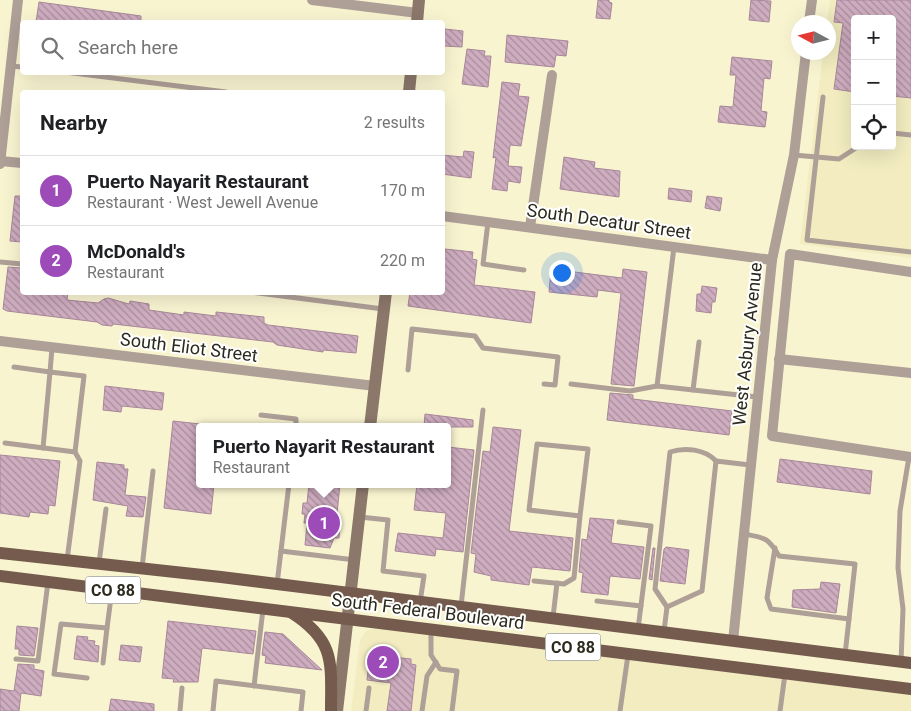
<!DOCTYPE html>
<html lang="en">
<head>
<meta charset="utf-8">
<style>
	:root { --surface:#fff; --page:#f6f6f6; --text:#202124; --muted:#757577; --line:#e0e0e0; --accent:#9e4bba }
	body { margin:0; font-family:Roboto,sans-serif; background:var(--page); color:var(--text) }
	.controls { position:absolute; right:15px; top:15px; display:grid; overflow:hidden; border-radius:5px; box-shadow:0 5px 20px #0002 }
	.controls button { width:45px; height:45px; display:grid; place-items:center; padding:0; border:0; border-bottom:1px solid var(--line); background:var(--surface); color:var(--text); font:25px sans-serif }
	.compass { position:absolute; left:791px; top:15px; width:45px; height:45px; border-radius:50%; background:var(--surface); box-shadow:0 5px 20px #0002; rotate:277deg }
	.you { position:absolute; left:561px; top:272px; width:18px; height:18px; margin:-12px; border:4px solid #fff; border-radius:50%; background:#1a73e8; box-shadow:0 0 0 8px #1a73e833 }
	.badge { display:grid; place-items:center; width:32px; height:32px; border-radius:50%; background:var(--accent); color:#fff; font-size:16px; font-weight:700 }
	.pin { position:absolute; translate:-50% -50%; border:2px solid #fff; box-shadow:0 1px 5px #0006 }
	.popup { position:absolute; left:196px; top:423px; width:255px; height:65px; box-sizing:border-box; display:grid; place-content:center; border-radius:5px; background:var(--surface); filter:drop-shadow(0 1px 4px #0005); font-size:16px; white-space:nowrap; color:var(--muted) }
	.popup b { font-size:19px; color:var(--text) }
	.popup::after { content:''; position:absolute; left:50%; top:100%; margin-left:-10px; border:10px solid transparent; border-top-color:var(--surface) }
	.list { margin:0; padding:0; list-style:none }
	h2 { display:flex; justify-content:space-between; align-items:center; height:65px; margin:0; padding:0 20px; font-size:21px }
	h2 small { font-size:16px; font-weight:400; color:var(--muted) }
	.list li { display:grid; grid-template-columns:32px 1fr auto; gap:15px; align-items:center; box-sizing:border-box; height:70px; padding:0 20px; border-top:1px solid var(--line) }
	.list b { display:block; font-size:19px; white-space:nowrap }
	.list p { margin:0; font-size:16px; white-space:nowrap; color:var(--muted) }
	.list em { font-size:16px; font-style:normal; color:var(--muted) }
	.icon { flex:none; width:28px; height:28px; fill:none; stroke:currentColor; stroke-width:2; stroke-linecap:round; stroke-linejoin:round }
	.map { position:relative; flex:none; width:911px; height:711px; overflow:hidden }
	.search { position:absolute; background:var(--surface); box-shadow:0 5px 20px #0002; left:20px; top:20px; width:425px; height:55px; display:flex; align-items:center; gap:12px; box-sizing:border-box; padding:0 18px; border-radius:5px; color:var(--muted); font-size:19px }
	.panel { position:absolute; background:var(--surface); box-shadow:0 5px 20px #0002; left:20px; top:90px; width:425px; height:205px; border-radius:5px }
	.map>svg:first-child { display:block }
</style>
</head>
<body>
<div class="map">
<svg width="911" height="711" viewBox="0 0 911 711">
	<defs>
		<pattern id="building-back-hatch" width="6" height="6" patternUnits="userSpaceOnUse" patternTransform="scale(1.25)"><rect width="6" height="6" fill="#cfadc0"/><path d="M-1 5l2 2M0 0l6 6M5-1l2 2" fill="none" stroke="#a88d9b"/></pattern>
	</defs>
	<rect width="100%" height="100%" fill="#f9f4d0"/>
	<g fill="#f2ecc0" fill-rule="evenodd">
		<path d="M830,0H911V258L800,244L823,53L828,52L827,22ZM855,19H892V146H855Z"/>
		<path d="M376,628L911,695V711H351L360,640L366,631Z"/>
	</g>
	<g fill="url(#building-back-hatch)" stroke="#a78799">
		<path d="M598,0H609V2L612,3L610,19L596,18Z"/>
		<path d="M751,0L771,1L769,22L749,20Z"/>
		<path d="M837,0H911V98L892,96V19H855V92L834,89L843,23L834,22Z"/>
		<path d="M39,2L141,16V22H36Z"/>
		<path d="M445,29L463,31L462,47L444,46Z"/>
		<path d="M507,35L568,41L566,56L556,55L554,67L505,62Z"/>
		<path d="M467,49L485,51L484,56H491L488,87L462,84Z"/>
		<path d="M732,57L772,61L770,79L764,78L761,111L767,112L765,127L718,122L720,106L733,107L736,75H730Z"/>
		<path d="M502,82L520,84L518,96L529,97L521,146L510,145L508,166L522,167L520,183L508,181L507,191L492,189L496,157L493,158Z"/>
		<path d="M464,151L474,152L471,178L442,174V155L463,157Z"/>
		<path d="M564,157L595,162L594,168L620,171L619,197L560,189Z"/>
		<path d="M669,188L692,191L691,202L668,199Z"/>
		<path d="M15,196H22V242L10,241Z"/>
		<path d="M707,196L722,198L720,211L705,208Z"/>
		<path d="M445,249L473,252L472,259L477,260L474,285L535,292L531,323L408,306L410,292H442Z"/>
		<path d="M8,267L22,268V292H68L67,300L98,303L104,299L108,298L129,304L130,301L149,304V310L184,315V312L216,316V312L264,317V323L268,325L358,336L356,353L323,350V352L277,345L273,342L113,324L112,326L102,325L97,322L7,311L3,309Z"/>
		<path d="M551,269L622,278L623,269L647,272L634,386L611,384L621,293L598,290L597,297L549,292Z"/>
		<path d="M702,286L717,288L715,302H712L711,313L696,311L697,294H701Z"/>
		<path d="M105,386L164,393L162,410L122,406L121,412L103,410Z"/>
		<path d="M610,393L633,395V399L732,411L729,435L607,420Z"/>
		<path d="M425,414L473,420V427H424Z"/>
		<path d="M173,421L200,424V484H214L211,514L164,508Z"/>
		<path d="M493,427L521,430L509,531L573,538L570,571L532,567L529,585L491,580V576L474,572L476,554L471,553L483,451L490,452Z"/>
		<path d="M448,447L474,450L463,552L436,549L435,556L395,551L398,533L443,538L446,513L414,510L417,484H448Z"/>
		<path d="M0,455L60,461L55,506L49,505L48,514L30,512L29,517L0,513Z"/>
		<path d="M780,459L872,471L870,494L777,482Z"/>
		<path d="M97,462L124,465V469H128L125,495L146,497L143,517L126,516L128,506L93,500Z"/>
		<path d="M309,484H340L336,524H340L339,538H334L330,548L305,545L307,523H304L305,514H302L303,503H307Z"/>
		<path d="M590,518L614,520L611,543L644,547L640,579L610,576L608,595L581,592L583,573L579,572L582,539L587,540Z"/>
		<path d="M666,547L689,550L685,584L660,581L664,549Z"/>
		<path d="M653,548H655L652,580L649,579Z"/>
		<path d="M821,582L840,584L836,613L792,607L793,590L820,589Z"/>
		<path d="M168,621L256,631L253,654L202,648L198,682H173L174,679L162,678Z"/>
		<path d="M17,626L38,628L34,656L19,655V649H15Z"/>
		<path d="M265,632L283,634L322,670L265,663L266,656L262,655Z"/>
		<path d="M77,636L88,637L87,640L95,641L94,645L99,646L98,662L74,659Z"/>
		<path d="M121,645L142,647L140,662L119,660Z"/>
		<path d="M375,650L394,653L393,657L411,659V664L416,665L411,711H387L391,683L367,680L370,653Z"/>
		<path d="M18,664L34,665V669L44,671L41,696L21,693L19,711H0V689L14,691Z"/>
		<path d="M111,699L154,704V711H109Z"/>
	</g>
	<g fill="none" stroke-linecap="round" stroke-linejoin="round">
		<g stroke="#ae9f97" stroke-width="5">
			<path d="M11,66L22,67"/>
			<path d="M65,72L226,92"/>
			<path d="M823,97L807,240L911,252"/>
			<path d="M892,133L911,135"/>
			<path d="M794,155L839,159L859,146"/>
			<path d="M488,222L483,264L524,270"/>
			<path d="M0,262L22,264"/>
			<path d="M251,292L383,309"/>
			<path d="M14,367L50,372L52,348"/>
			<path d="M408,370L412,329L475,336L483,348L558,357L555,385L544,384"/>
			<path d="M571,384L630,391L657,386L757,397"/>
			<path d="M657,386L674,247"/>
			<path d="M693,390L699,342"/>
			<path d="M261,415L296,419V427"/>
			<path d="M5,443L75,452L80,461L67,560"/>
			<path d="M43,448L50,372L84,376L75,452"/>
			<path d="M360,517L388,520L383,571L424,576L420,602"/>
			<path d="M619,522L651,526L638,629"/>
			<path d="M744,534C765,538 768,537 779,556L855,564L845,655"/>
			<path d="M775,548L767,598L771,609L849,619"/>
			<path d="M281,551L355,560"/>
			<path d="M99,563L106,509"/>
			<path d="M142,568L153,471"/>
			<path d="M534,581L564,584L574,578L580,516L529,510L537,444L588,449L580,516"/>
			<path d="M277,584L289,484"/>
			<path d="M597,601L641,606"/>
			<path d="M461,606L483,410"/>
			<path d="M667,607L655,589L670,452C685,447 705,449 716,461"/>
			<path d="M553,617L557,583"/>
			<path d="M431,629V655L440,669L457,671L452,711"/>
			<path d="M664,631L667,607L702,591L716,461L750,465"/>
			<path d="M16,659L38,661L48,582"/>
			<path d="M901,662L903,609L898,568L900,511L909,457"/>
			<path d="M103,663L107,628"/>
			<path d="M87,678L54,674L61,624L107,628L112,590"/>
			<path d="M254,686L263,609"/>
			<path d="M180,711L182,688"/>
			<path d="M213,711L216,681L303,692L301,711"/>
			<path d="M366,711L369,688"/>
			<path d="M422,711L427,676L436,662"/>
			<path d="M620,711L628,655"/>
			<path d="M780,711L785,674"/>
		</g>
		<g stroke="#ae9f97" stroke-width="10">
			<path d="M312,0L418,13"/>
			<path d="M809,22L812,0"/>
			<path d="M0,161L22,163"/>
			<path d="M0,164L18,0"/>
			<path d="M442,216L772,260"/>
			<path d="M530,227L552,75"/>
			<path d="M911,272L790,254L772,436L911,457"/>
			<path d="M0,341L375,386"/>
			<path d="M779,359L911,373"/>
			<path d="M733,641L772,260L794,155L806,52"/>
		</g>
		<g stroke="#8c776b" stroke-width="12">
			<path d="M417,22L419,0"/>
			<path d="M409,92L411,72"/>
			<path d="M370,427L386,292"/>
			<path d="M337,711L363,484"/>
		</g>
		<g stroke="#745b4d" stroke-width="12">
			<path d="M0,553L221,577L911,663"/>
			<path d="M0,576L911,689"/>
			<path d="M292,613C336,641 331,664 331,711"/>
		</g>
	</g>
	<g text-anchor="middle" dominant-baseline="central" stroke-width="4" stroke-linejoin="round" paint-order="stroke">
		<g fill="#fff" stroke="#6b6a61" stroke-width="1">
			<rect x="85.5" y="576.5" width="55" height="27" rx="4"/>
			<rect x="545.5" y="633.5" width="55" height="27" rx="4"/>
		</g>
		<g font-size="16" font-weight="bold" fill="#2c2a1d">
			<text x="113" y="590">CO 88</text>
			<text x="573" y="647">CO 88</text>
		</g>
		<g font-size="18" fill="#2c2a1d" stroke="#fff">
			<text transform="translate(609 221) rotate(8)">South Decatur Street</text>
			<text transform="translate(747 344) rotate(-84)">West Asbury Avenue</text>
			<text transform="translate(189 347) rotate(7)">South Eliot Street</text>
			<text transform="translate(428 611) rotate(7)">South Federal Boulevard</text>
		</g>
	</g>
</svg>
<div class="controls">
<button>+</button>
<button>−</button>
<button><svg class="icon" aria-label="locate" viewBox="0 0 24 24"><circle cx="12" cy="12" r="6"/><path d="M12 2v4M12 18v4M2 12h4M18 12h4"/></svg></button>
</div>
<svg class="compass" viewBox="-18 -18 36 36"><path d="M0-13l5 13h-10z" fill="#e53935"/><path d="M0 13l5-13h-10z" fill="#757577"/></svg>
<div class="you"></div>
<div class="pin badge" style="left:324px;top:523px">1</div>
<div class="popup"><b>Puerto Nayarit Restaurant</b>Restaurant</div>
<div class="pin badge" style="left:383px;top:662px">2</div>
<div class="search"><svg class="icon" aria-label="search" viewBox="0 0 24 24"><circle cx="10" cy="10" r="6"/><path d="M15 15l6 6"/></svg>Search here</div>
<section class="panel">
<h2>Nearby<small>2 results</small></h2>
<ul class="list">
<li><span class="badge">1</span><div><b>Puerto Nayarit Restaurant</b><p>Restaurant · West Jewell Avenue</p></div><em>170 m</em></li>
<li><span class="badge">2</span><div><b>McDonald's</b><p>Restaurant</p></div><em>220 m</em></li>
</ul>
</section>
</div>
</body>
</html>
